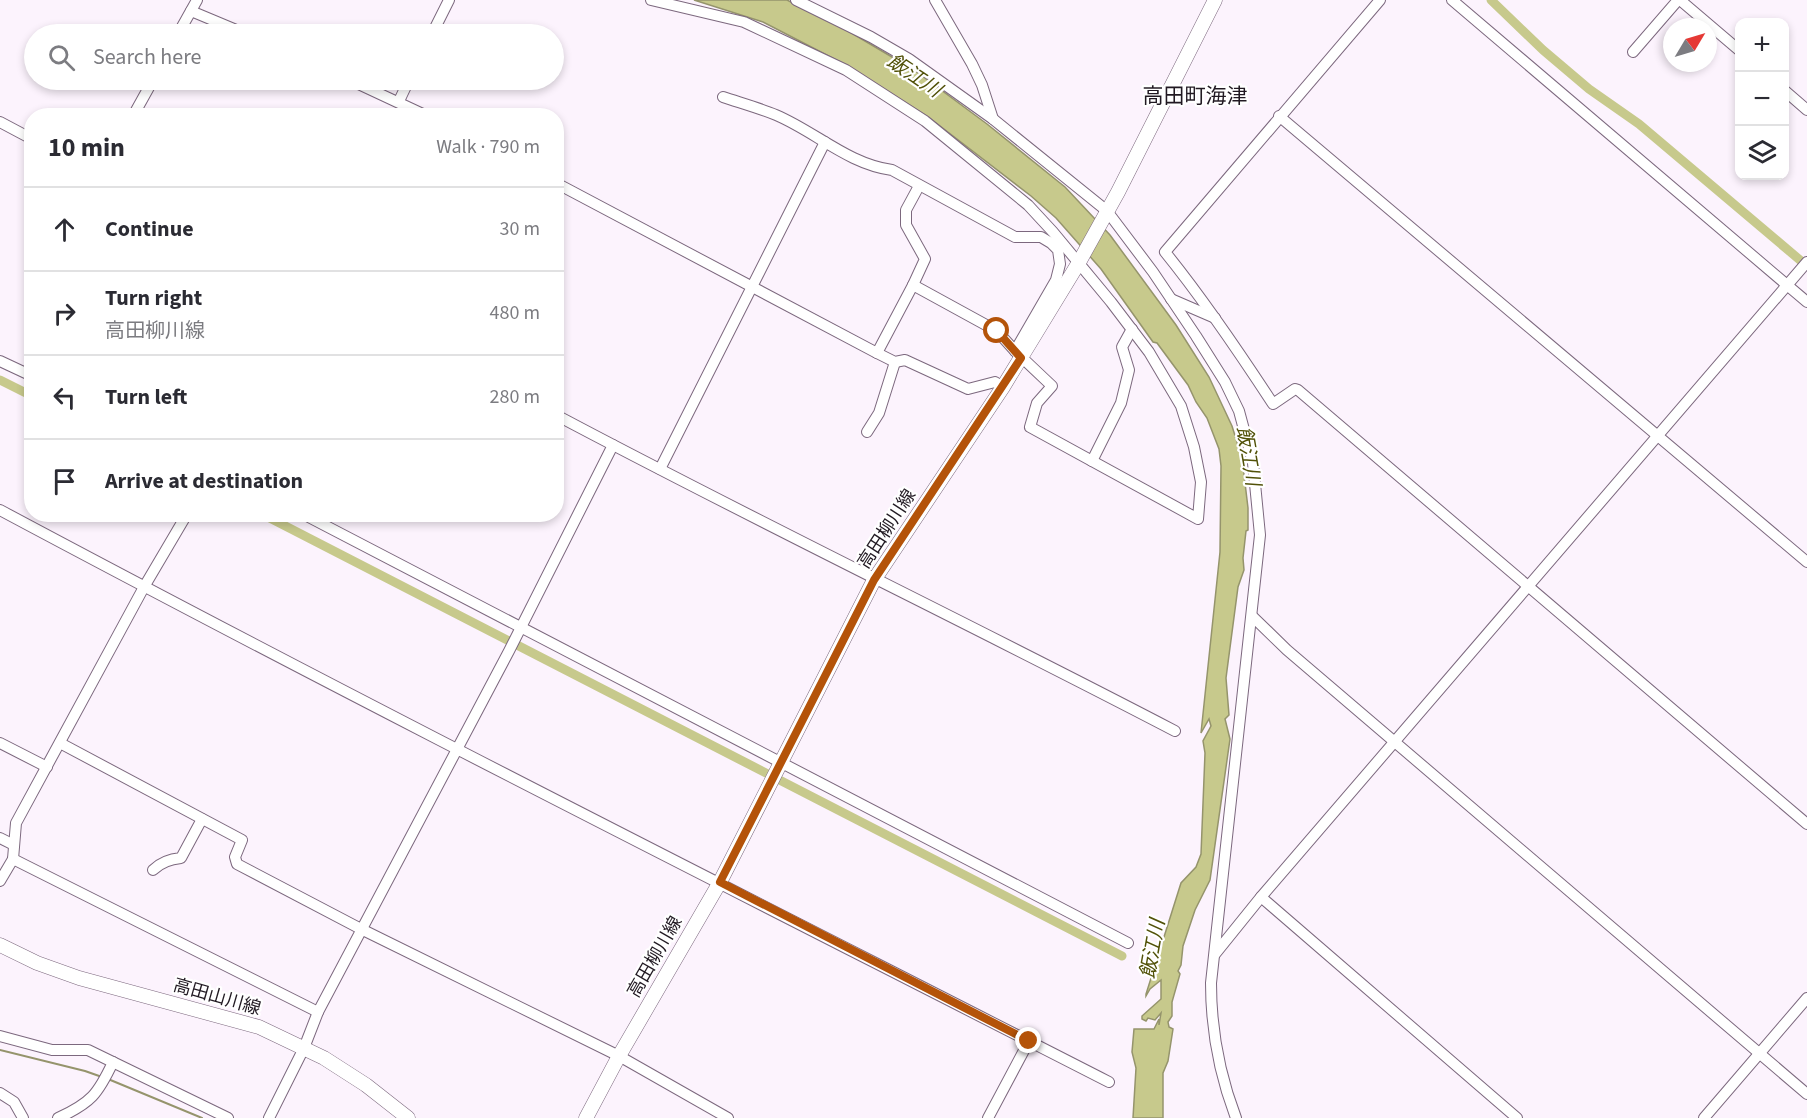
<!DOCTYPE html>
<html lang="en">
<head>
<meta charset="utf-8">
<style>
	:root { --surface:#fff; --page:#f7f7f7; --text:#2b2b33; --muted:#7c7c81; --line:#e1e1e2 }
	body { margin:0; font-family:"Source Sans 3","Noto Sans JP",sans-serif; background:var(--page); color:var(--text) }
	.controls { position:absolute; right:18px; top:18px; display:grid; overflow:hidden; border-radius:12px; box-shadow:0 3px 9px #0003 }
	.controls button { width:54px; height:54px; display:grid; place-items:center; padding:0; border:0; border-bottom:2px solid var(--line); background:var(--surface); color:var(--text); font:30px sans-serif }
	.compass { position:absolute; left:1663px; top:18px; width:54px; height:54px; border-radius:50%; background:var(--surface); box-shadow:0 3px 9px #0003; rotate:52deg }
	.stop { position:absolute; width:18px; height:18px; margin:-14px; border:4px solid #b45309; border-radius:50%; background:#fff }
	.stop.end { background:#b45309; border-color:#fff; box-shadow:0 2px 6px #0008 }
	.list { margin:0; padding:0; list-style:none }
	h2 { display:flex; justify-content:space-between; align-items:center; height:78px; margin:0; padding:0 24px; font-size:26px }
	h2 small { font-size:20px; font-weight:400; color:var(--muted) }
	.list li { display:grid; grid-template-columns:39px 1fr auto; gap:18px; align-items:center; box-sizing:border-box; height:84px; padding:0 24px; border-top:2px solid var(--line) }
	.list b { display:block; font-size:22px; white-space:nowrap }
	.list p { margin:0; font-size:20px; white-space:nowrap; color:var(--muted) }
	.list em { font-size:20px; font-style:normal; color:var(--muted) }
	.icon { flex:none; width:33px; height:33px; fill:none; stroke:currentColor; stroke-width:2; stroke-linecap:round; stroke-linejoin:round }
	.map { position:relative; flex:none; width:1807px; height:1118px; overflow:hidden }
	.search { position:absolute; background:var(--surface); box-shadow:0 3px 9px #0003; left:24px; top:24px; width:540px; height:66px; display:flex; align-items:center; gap:15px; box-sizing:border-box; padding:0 21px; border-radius:33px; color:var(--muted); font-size:22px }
	.panel { position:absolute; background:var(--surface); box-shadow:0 3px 9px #0003; left:24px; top:108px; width:540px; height:414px; border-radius:24px }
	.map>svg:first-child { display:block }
</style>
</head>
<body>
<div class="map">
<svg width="1807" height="1118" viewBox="0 0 1807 1118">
	<rect width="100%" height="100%" fill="#fcf3fd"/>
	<path fill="#c7c98c" stroke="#95946c" stroke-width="1.5" d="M694,0H787L843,28L914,70L987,124L1065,187L1110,235L1176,325L1209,377L1232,426L1242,458L1248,508V530L1246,531L1243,558L1244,570L1238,587L1226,678L1229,715L1225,719L1230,739L1210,880L1195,910L1183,946L1181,965L1178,971L1180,974L1172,1002V1016L1168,1022L1169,1027L1173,1029L1168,1061L1163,1073V1118H1133L1136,1068L1132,1052L1134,1029H1154L1159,1019V1025L1161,1013L1155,1020L1148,1018L1146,1021L1142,1019V1016L1161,999V980L1150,989L1146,996V994L1181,883L1196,867L1201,854L1205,753L1203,741L1211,726L1209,719L1201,733L1220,552L1221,466L1219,449L1207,418L1196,402L1188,385L1157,343L1153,342L1101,269L1056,218L1031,196L927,116L846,65L763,22Z"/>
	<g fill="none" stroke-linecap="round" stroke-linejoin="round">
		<g stroke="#95946c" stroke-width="2">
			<path d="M0,1050L85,1071L102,1077"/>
			<path d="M108,1079L202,1118"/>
		</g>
		<g stroke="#c7c98c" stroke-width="9">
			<path d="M1491,0L1543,50L1589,89L1639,124L1807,266"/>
			<path d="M0,380L32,396"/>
			<path d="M262,514L1122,956"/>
		</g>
		<defs>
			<g id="minor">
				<path d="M796,0L871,37L909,59L993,119L1107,211L1153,272L1196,336L1225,382L1239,411L1253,463L1260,535L1211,983C1211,1028 1220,1076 1236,1118"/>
				<path d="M935,0L972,64L982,85L993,119"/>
				<path d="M1380,0L1165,252C1204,300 1239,352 1273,404L1295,389L1298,390L1807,824"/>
				<path d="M1452,0L1807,302"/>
				<path d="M1680,0L1740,51"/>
				<path d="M191,11L246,34"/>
				<path d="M178,34L197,0"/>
				<path d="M432,34L449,0"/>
				<path d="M1633,52L1678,0"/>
				<path d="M350,80L427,116"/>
				<path d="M1784,90L1807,110"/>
				<path d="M723,97C741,103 759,108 776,115C816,132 848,164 892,170L1015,237H1041L1051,243L1058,250L1060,264L1056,280L1015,351"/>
				<path d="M399,101L409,80"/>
				<path d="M133,116L153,80"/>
				<path d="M1279,116L1807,562"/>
				<path d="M0,122L32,139"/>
				<path d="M556,183L877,353L913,285L997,331L1015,351L1052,386L1037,403L1030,427L1198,519L1201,482L1194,447L1181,406L1149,352L1111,302L1053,232L1028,205L925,121L846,70L744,22L651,0"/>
				<path d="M913,285L925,259L906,225V210L919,186"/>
				<path d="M1171,299L1215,318"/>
				<path d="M877,353L895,362L905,360L968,389L995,382L1003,387"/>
				<path d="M0,361L32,376"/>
				<path d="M556,415C761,524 970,624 1175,731"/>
				<path d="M867,432L879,413L895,362"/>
				<path d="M1092,461L1121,403L1129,370L1122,347L1132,329"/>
				<path d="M660,469L825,142"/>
				<path d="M0,510C367,706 739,893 1109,1082"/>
				<path d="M303,514L1128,943"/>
				<path d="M1252,616L1287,650L1807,1094"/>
				<path d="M0,743L47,767"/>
				<path d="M60,743L242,840L235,857L237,864L361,929L619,1056L728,1118"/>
				<path d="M0,838L14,845"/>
				<path d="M13,859L318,1012"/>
				<path d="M153,870C161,862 170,859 181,858L202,819"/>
				<path d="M0,881L13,859L16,823L144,587L187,514"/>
				<path d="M1261,897L1517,1118"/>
				<path d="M1215,954L1261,897L1807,262"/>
				<path d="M0,1036L52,1050H88L228,1118"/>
				<path d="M0,1093L14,1102L23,1118"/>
				<path d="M58,1118C91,1103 98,1094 113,1062"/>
				<path d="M269,1118L304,1048L318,1012L509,651L613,445"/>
				<path d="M988,1118L1029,1041"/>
				<path d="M1704,1118L1807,998"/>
			</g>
			<g id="major">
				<path d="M0,945L37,963L79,978L259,1027L324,1058L366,1085L408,1118"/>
				<path d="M586,1118L619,1056L720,882L874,580L1003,387L1078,264L1118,192L1215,0"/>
			</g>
		</defs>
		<use href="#minor" stroke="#7c687e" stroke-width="12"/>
		<use href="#major" stroke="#7c687e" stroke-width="15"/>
		<use href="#minor" stroke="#fff" stroke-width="10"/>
		<use href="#major" stroke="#fff" stroke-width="14"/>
	</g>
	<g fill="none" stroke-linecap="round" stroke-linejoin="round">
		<path stroke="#b45309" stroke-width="8" d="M997,331L1021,358L874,580L720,882L1029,1041"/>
	</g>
	<g text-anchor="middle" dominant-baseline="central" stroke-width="4.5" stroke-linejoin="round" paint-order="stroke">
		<g font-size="18" fill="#211922" stroke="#fff">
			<text transform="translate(887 529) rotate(-57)">高田柳川線</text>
			<text transform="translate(655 957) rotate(-60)">高田柳川線</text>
			<text transform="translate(217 997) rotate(16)">高田山川線</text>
		</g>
		<g font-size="20" font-style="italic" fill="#515108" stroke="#fff">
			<text transform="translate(914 76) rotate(34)">飯江川</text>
			<text transform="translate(1248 456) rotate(80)">飯江川</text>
			<text transform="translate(1153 949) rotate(-80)">飯江川</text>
		</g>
		<g font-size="21" fill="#211922" stroke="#fff">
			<text x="1195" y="96">高田町海津</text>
		</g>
	</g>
</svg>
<div class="controls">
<button>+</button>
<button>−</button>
<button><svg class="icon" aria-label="layers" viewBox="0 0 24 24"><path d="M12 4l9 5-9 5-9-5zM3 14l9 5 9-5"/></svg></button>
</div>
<svg class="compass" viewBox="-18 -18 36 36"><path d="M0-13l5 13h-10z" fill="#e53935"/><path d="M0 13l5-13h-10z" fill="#7c7c81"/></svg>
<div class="stop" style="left:997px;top:331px"></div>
<div class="stop end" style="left:1029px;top:1041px"></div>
<div class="search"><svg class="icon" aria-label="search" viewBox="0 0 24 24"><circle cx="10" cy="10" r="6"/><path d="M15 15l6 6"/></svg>Search here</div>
<section class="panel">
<h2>10 min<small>Walk · 790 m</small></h2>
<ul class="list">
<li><svg class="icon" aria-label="ahead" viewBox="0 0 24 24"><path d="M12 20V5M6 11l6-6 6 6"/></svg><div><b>Continue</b></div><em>30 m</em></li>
<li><svg class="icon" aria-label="right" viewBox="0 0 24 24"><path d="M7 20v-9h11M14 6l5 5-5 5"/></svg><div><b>Turn right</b><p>高田柳川線</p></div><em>480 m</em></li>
<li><svg class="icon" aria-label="left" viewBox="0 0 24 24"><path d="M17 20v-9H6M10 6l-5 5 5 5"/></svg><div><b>Turn left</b></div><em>280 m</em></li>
<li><svg class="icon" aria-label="arrive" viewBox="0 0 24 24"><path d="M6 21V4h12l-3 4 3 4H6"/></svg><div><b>Arrive at destination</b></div></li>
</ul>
</section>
</div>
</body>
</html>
